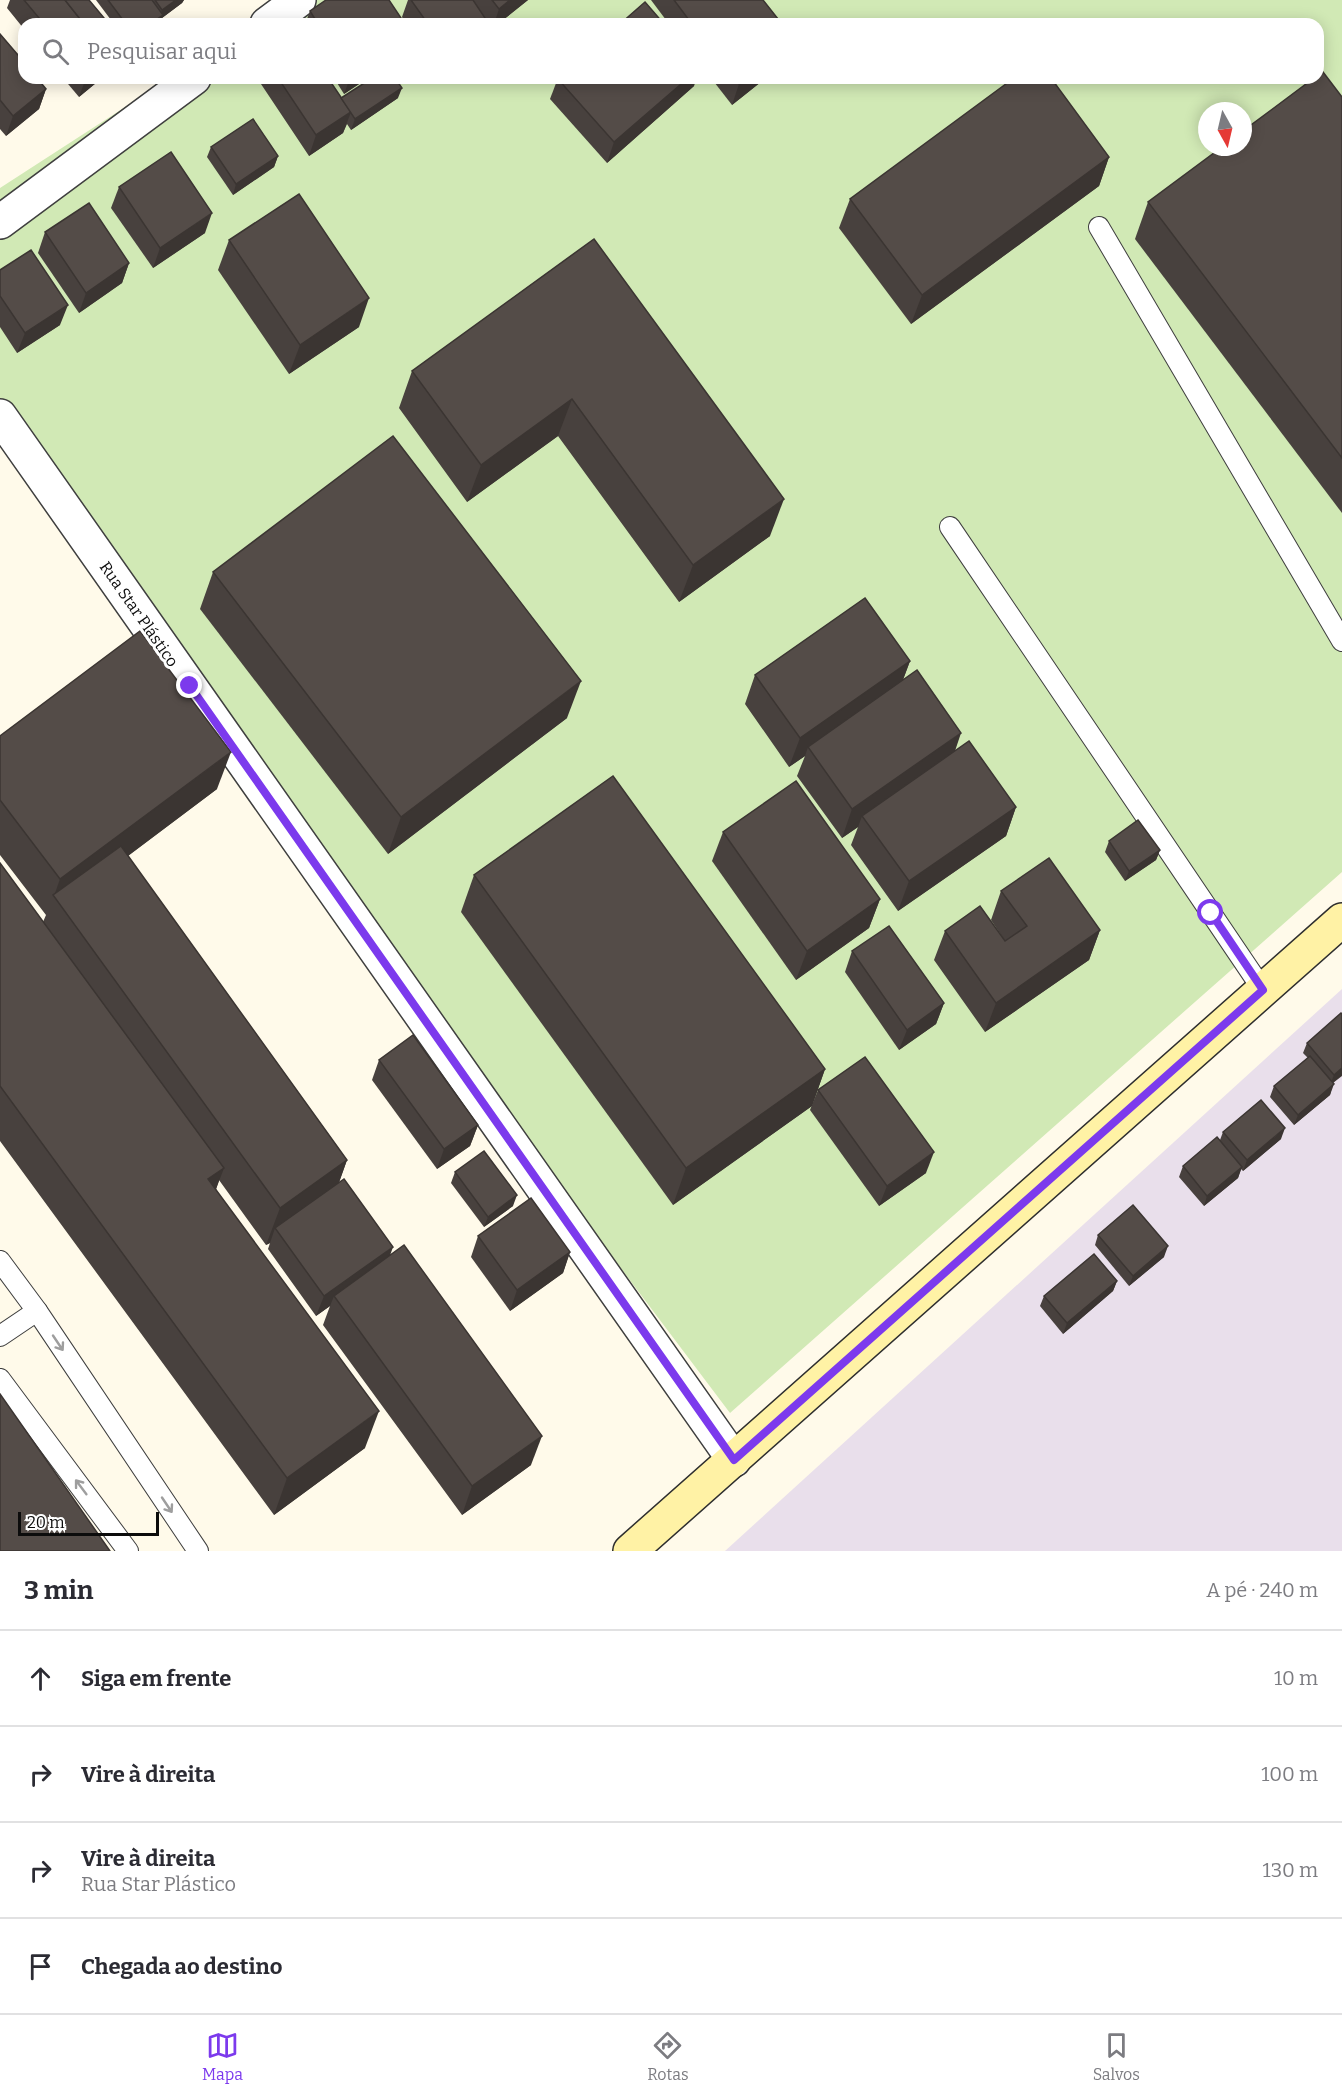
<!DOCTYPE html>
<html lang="pt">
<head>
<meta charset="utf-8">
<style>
	:root { --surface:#fff; --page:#f7f7f7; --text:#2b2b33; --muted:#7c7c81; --line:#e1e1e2; --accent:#7c3aed }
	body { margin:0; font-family:Bitter,serif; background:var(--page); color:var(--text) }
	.compass { position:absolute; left:1198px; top:102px; width:54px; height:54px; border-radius:50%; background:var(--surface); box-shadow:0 3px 15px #0003; rotate:172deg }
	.scale { position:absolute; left:18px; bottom:15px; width:141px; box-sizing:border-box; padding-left:6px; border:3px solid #0c0c0c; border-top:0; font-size:16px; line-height:21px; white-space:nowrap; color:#0c0c0c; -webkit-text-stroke:4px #fff; paint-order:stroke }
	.stop { position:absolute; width:18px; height:18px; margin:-14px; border:4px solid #7c3aed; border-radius:50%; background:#fff }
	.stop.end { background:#7c3aed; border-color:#fff; box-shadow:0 2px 6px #0008 }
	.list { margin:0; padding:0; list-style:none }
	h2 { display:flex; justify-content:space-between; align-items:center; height:78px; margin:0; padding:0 24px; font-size:26px }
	h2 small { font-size:20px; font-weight:400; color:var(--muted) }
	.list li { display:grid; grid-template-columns:39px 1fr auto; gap:18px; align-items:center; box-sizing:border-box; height:96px; padding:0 24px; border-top:2px solid var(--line) }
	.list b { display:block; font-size:22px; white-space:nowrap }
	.list p { margin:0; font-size:20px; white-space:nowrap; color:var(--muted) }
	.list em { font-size:20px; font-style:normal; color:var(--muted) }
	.icon { flex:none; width:33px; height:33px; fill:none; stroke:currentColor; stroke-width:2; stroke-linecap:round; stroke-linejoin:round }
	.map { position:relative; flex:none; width:1342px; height:1551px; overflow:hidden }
	.search { position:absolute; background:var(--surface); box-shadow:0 3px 15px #0003; left:18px; right:18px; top:18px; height:66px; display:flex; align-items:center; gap:15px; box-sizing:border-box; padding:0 21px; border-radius:18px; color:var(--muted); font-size:22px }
	.sheet { height:462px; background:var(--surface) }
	nav { display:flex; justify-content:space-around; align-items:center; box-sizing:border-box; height:84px; border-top:2px solid var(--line); background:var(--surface); font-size:16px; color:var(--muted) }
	nav a { display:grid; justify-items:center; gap:3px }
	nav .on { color:var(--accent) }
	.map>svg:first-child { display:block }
</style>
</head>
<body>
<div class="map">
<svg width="1342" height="1551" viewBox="0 0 1342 1551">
	<rect width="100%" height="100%" fill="#fffaea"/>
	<path fill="#e9dfeb" d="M1342,989V1551H725Z"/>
	<path fill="#d1e9b5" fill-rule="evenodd" d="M290,0H1342V872L730,1413L0,445V188L170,78H1318V24H253ZM1207,111H1243V147H1207Z"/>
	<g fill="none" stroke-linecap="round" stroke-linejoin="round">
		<defs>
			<g id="service">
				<path d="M1099,227L1342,641"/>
				<path d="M950,527L1263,990"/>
				<path d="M0,1261L37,1311L198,1551"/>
				<path d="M0,1336L37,1311"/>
				<path d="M0,1379L128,1551"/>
			</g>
			<g id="minor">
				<path d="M267,24L299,0"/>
				<path d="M0,222L194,78"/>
				<path d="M0,416L734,1460"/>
			</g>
			<path id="secondary" d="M630,1551L1342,920"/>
		</defs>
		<use href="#service" stroke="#3f3f3f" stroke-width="22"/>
		<use href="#minor" stroke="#3f3f3f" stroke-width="36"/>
		<use href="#secondary" stroke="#2e2e2e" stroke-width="36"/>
		<use href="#service" stroke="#fff" stroke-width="20"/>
		<use href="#minor" stroke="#fff" stroke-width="33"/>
		<use href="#secondary" stroke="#fff2a5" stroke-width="33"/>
	</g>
	<g fill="#48413e">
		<path d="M10,0H89L109,24H24V29L7,8Z"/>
		<path d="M96,0H184L182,3L162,18L160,24H114Z"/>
		<path d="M408,0H528L498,24H488L484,20L483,24H406L402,17Z"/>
		<path d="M651,0H763L782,24H669Z"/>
		<path d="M310,11L405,24H305Z"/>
		<path d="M0,34L46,89L39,109L6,136L0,129Z"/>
		<path d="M63,78H102L79,97Z"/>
		<path d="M257,78H328L341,98H398L351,130L347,124L343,133L309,156Z"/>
		<path d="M334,78H368L344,94Z"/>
		<path d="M558,78L694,86L607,163L550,99Z"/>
		<path d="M711,78H766L732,105Z"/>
		<path d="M1342,97V513L1135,239L1148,202Z"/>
		<path d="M211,147L278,156L274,167L233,195L207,157Z"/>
		<path d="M1109,157L1099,186L911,324L839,228L850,199Z"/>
		<path d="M119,187L205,233L153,268L111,208Z"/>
		<path d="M45,232L129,263L122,283L79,313L38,253Z"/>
		<path d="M594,239L770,536L679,602L558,436L467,502L399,408L412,371Z"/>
		<path d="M229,240L359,327L289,374L218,270Z"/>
		<path d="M0,270L60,325L17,353L0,327Z"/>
		<path d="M213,572L567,718L388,854L200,609Z"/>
		<path d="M910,661L903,680L955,751L1016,807L1006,836L898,911L851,845L858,827L842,838L797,776L805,756L789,767L745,704L755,675Z"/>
		<path d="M0,736L217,789L128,856L347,1160L339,1182L390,1255L531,1465L462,1515L323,1325L330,1306L316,1316L268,1249L270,1243L266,1245L219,1180L216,1189L365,1448L274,1515L0,1141V863L43,922L46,915L0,855Z"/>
		<path d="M723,832L880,899L869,928L796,980L712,861Z"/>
		<path d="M1109,841L1160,850L1156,860L1125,881L1105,852Z"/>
		<path d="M474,875L825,1069L812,1106L673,1205L461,912Z"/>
		<path d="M1001,891L1100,930L1089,960L985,1032L934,960L945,931L1005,941L991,920Z"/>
		<path d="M852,951L944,1003L936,1024L899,1050L845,972Z"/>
		<path d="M1342,1014V1076L1333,1083L1330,1095L1294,1125L1270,1097L1274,1086L1308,1058L1303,1053L1307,1043Z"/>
		<path d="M379,1060L478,1125L470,1146L437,1169L372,1080Z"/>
		<path d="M818,1090L926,1173L879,1206L810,1110Z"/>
		<path d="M1223,1132L1281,1139L1243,1171L1241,1169L1238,1178L1204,1206L1179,1177L1183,1166L1220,1140Z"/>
		<path d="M455,1172L513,1206L484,1227L451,1183Z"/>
		<path d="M1098,1235L1164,1257L1129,1286L1095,1245Z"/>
		<path d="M478,1236L570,1252L563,1273L510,1311L471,1257Z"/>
		<path d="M1117,1281L1113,1291L1063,1334L1040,1306L1044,1296Z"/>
	</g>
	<g fill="#3b3532">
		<path d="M176,0H184L182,3L162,18L160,24H150L159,18L162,10Z"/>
		<path d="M510,0H528L498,24H494L499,9Z"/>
		<path d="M485,18L483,24H476Z"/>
		<path d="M86,78H102L79,97Z"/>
		<path d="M350,78H368L344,94Z"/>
		<path d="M688,78H697L694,86L607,163L614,142Z"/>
		<path d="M747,78H766L732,105L739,84Z"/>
		<path d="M402,88L398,98L351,130L355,119Z"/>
		<path d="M46,89L39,109L6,136L13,116Z"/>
		<path d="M351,112L343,133L309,156L316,135Z"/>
		<path d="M278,156L274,167L233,195L236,184Z"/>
		<path d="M1109,157L1099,186L911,324L922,295Z"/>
		<path d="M212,213L205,233L153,268L160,248Z"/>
		<path d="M129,263L122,283L79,313L86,293Z"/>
		<path d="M369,298L359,327L289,374L300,345Z"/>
		<path d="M68,305L60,325L17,353L25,333Z"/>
		<path d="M572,399L558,436L467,502L481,465Z"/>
		<path d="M784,499L770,536L679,602L693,565Z"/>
		<path d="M910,661L899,690L808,747L805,756L789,767L800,738Z"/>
		<path d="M581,681L567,718L388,854L401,817Z"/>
		<path d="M961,733L951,763L862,816L858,827L842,838L852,809Z"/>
		<path d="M231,752L217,789L61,906L54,896L60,879Z"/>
		<path d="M1016,807L1006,836L898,911L909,881Z"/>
		<path d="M1160,850L1156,860L1125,881L1129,871Z"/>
		<path d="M880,899L869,928L796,980L807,951Z"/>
		<path d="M1100,930L1089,960L985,1032L996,1003Z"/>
		<path d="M944,1003L936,1024L899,1050L907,1030Z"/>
		<path d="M1342,1068V1075L1330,1085L1334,1075Z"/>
		<path d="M825,1069L812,1106L673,1205L686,1168Z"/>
		<path d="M1334,1084L1330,1095L1294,1125L1298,1115Z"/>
		<path d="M478,1125L470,1146L437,1169L444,1149Z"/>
		<path d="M1285,1128L1281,1139L1243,1171L1247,1160Z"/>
		<path d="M934,1152L926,1173L879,1206L887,1186Z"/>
		<path d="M347,1160L334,1197L275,1228L270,1243L266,1245L280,1208Z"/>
		<path d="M1242,1167L1238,1178L1204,1206L1207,1196Z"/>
		<path d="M224,1168L210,1205L208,1179Z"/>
		<path d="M517,1195L513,1206L484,1227L488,1217Z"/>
		<path d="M1168,1246L1164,1257L1129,1286L1133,1276Z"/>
		<path d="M393,1247L386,1267L334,1296L330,1306L316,1316L324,1296Z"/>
		<path d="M570,1252L563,1273L510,1311L517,1290Z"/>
		<path d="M1117,1281L1113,1291L1063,1334L1067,1323Z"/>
		<path d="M379,1411L365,1448L274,1515L287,1478Z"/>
		<path d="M542,1436L531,1465L462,1515L472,1486Z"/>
	</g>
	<g fill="#544c48" stroke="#3b3532" stroke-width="1.5">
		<path d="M24,0H65L84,24H44Z"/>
		<path d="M65,0H89L109,24H84Z"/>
		<path d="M108,0H152L163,15L150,24H126Z"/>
		<path d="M155,0H176L162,10Z"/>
		<path d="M326,0H389L405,24H318L310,11Z"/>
		<path d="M411,0H473L485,18L476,24H428Z"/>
		<path d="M492,0H510L499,9Z"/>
		<path d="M674,0H763L782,24H692Z"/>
		<path d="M645,2L664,24H620Z"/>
		<path d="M0,34L24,62V78H37L46,89L13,116L0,100Z"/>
		<path d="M1323,72L1342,97V458L1148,202L1222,147H1243V131L1314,78H1318V75Z"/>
		<path d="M278,78H328L351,112L316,135Z"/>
		<path d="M372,78H395L402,88L355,119L341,98Z"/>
		<path d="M557,78H688L614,142Z"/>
		<path d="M734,78H747L739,84Z"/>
		<path d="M1014,78H1051L1109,157L922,295L850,199Z"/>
		<path d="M253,119L278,156L236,184L211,147Z"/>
		<path d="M171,152L212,213L160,248L119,187Z"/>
		<path d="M299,194L369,298L300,345L229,240Z"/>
		<path d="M89,203L129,263L86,293L45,232Z"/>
		<path d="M594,239L784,499L693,565L572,399L481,465L412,371Z"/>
		<path d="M31,250L68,305L25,333L0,296V270Z"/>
		<path d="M393,436L581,681L401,817L213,572Z"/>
		<path d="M865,598L910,661L800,738L755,675Z"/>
		<path d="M140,631L231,752L60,879L0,800V736Z"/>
		<path d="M917,670L961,733L852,809L808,747Z"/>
		<path d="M969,741L1016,807L909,881L862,816Z"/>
		<path d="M613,776L825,1069L686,1168L474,875Z"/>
		<path d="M796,781L880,899L807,951L723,832Z"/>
		<path d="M1138,820L1160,850L1129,871L1109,841Z"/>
		<path d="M121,846L347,1160L280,1208L53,895Z"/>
		<path d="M1049,858L1100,930L996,1003L945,931L980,906L1005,941L1027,926L1001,891Z"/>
		<path d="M0,863L224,1168L208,1179L379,1411L287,1478L0,1086Z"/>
		<path d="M889,926L944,1003L907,1030L852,951Z"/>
		<path d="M1341,1013L1342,1014V1068L1334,1075L1307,1043Z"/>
		<path d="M413,1035L478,1125L444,1149L379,1060Z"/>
		<path d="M1310,1056L1334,1084L1298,1115L1274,1086Z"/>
		<path d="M865,1057L934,1152L887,1186L818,1090Z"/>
		<path d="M1261,1100L1285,1128L1247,1160L1223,1132Z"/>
		<path d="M1217,1137L1242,1167L1207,1196L1183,1166Z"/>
		<path d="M484,1151L517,1195L488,1217L455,1172Z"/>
		<path d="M344,1179L393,1247L324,1296L275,1228Z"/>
		<path d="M531,1198L570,1252L517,1290L478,1236Z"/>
		<path d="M1133,1205L1168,1246L1133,1276L1098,1235Z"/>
		<path d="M404,1245L542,1436L472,1486L334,1296Z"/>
		<path d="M1094,1254L1117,1281L1067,1323L1044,1296Z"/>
		<path d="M0,1394L110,1551H0Z"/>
	</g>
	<defs><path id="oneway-shaft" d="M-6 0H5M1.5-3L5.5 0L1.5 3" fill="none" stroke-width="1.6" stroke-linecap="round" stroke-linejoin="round" transform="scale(1.5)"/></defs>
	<g stroke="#9e9e9e">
		<use href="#oneway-shaft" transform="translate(58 1343) rotate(56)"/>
		<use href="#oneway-shaft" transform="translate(81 1487) rotate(-127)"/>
		<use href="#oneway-shaft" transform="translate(167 1505) rotate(56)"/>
	</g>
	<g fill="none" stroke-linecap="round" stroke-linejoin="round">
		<path stroke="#7c3aed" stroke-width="8" d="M190,686L734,1460L1263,990L1211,913"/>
	</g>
	<g text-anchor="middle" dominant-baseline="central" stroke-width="6" stroke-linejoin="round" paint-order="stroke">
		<g font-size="16" fill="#0c0c0c" stroke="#fff">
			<text transform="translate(139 614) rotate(55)">Rua Star Plástico</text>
		</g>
	</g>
</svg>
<svg class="compass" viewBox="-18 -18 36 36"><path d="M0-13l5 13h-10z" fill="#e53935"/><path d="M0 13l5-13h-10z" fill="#7c7c81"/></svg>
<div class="scale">20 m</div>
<div class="stop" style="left:1211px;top:913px"></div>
<div class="stop end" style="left:190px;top:686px"></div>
<div class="search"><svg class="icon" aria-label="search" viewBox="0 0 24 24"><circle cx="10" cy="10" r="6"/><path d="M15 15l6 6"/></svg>Pesquisar aqui</div>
</div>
<section class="sheet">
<h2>3 min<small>A pé · 240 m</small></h2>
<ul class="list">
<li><svg class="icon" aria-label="ahead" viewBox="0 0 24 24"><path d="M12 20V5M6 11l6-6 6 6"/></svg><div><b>Siga em frente</b></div><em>10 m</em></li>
<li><svg class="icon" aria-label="right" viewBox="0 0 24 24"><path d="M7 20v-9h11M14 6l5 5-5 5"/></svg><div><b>Vire à direita</b></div><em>100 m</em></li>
<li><svg class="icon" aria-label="right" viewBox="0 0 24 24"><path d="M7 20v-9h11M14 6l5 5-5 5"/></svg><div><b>Vire à direita</b><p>Rua Star Plástico</p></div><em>130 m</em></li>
<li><svg class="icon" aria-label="arrive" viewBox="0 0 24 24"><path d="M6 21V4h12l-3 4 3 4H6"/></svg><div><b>Chegada ao destino</b></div></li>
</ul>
</section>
<nav>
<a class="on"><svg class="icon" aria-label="map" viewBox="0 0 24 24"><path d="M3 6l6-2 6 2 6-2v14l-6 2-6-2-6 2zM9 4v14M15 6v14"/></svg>Mapa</a>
<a><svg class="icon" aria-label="directions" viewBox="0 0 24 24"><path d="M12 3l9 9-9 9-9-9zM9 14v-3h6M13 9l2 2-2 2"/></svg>Rotas</a>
<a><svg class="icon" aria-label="saved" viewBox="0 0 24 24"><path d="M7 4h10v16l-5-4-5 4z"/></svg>Salvos</a>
</nav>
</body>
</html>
